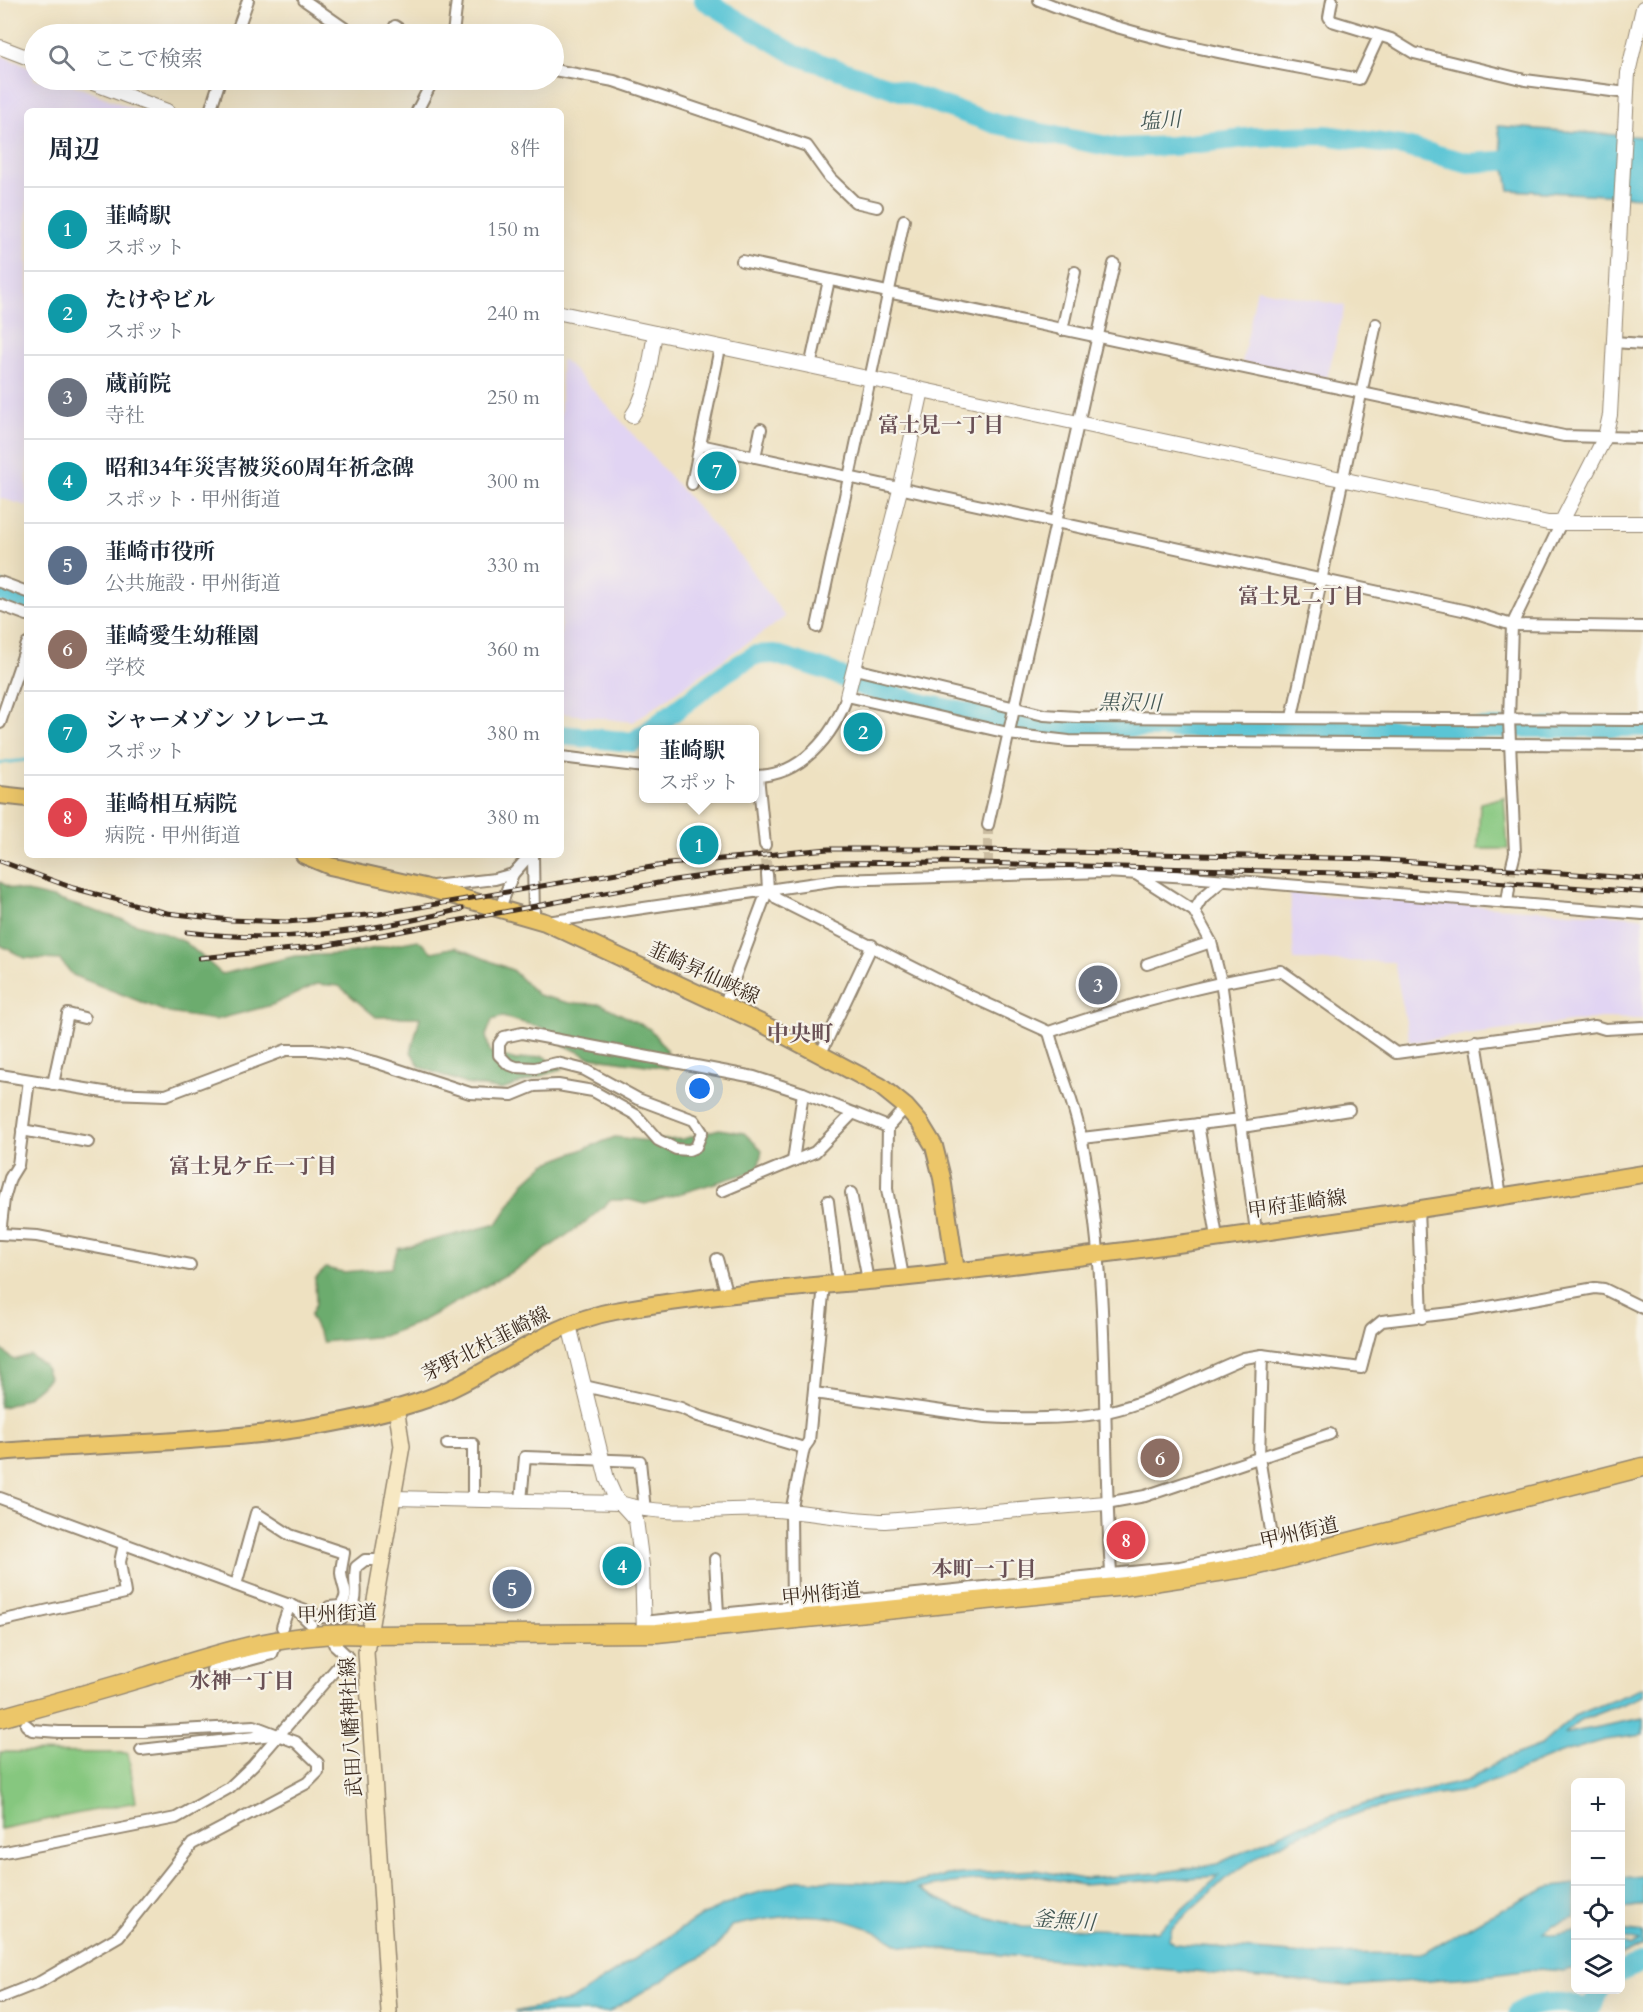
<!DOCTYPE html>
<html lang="ja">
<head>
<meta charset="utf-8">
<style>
	:root { --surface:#fff; --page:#f6f6f7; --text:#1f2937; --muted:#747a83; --line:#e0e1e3; --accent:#d1495b }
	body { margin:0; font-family:Cardo,"Noto Serif JP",serif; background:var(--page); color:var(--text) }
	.controls { position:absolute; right:18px; bottom:18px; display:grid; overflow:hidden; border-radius:9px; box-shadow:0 6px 24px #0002 }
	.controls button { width:54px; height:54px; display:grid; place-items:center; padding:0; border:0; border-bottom:2px solid var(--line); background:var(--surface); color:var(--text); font:30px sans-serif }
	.you { position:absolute; left:700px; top:1089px; width:21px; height:21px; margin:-15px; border:4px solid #fff; border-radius:50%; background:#1a73e8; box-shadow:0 0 0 9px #1a73e833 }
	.badge { display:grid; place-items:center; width:39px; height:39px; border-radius:50%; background:var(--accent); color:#fff; font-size:20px; font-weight:700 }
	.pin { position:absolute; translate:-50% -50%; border:3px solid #fff; box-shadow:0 2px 6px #0006 }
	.popup { position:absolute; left:639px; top:725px; width:120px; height:78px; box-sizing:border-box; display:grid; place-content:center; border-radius:9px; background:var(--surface); filter:drop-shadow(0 2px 4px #0005); font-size:20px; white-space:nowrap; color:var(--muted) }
	.popup b { font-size:22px; color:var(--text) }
	.popup::after { content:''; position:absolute; left:50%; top:100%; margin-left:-12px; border:12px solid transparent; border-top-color:var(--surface) }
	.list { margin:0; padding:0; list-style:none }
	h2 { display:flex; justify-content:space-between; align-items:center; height:78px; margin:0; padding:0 24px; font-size:26px }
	h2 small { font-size:20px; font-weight:400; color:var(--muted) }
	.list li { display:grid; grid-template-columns:39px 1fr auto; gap:18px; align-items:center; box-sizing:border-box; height:84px; padding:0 24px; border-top:2px solid var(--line) }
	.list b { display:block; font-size:22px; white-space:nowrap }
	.list p { margin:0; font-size:20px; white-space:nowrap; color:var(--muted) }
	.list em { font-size:20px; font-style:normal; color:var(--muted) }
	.icon { flex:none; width:33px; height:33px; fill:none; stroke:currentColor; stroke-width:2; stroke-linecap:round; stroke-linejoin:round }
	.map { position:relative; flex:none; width:1643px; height:2012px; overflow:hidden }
	.search { position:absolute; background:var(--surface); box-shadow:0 6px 24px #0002; left:24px; top:24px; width:540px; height:66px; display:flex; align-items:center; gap:15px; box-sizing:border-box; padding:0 21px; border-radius:33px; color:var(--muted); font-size:22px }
	.panel { position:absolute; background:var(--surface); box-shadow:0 6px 24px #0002; left:24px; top:108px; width:540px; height:750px; border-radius:9px }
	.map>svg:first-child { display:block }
</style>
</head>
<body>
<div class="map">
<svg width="1643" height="2012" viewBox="0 0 1643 2012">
	<rect width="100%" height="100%" fill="#f7f3e8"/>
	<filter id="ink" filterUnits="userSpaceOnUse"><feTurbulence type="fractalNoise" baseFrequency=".0167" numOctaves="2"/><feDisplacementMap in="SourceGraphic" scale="12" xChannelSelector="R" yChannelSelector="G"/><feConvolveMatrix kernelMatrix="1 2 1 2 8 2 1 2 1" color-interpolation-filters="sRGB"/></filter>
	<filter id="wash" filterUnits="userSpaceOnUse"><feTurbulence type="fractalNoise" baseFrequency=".008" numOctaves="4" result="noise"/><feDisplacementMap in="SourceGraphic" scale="24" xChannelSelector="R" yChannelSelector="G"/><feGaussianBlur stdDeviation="1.35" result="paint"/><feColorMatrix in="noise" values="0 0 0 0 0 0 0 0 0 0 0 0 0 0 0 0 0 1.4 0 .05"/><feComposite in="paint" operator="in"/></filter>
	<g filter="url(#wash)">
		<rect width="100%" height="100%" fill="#eee1c1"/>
		<g fill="#e1d4f3">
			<path d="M0,55L34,69V80H60L139,111H27V506L0,498Z"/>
			<path d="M1257,289L1345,306L1327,378L1242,363Z"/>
			<path d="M561,360H564L607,405L748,565L785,617L633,722L561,713Z"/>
			<path d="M1290,893L1643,917V1019L1601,1018L1410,1042L1394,962L1294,960Z"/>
		</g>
		<g fill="#86c77f" stroke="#60784e" stroke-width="1.5">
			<path d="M1504,797L1508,849H1478L1480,803Z"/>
			<path d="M0,1752L128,1753L136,1802L0,1829Z"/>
		</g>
		<g fill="#6cac6e" stroke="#546b46" stroke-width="1.5">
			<path d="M0,882L10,888L53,898L159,931L185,942L222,974L295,956L344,954L418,940L432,952L456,947L512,970L538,995L569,1003L601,1004L650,1029L666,1049L668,1068L589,1057L564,1045L543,1028L502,1017L492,1020L486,1036L490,1052L516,1060L543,1056L563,1068L502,1090L466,1084L420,1067L411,1052L420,1017H376L339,986L317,984L272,1005L215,1020L169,1013L73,975L60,960L25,958L0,945Z"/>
			<path d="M719,1129L744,1133L762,1150L758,1170L645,1204L630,1200H611L587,1221L522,1266L420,1322L383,1336L323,1342L310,1316L316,1303L315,1279L326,1268L343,1272L391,1268L398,1249L497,1224L524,1183L545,1164L615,1137L648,1141L683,1139Z"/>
			<path d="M0,1348L14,1360L30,1355L44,1365L49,1377C39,1391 18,1405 0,1407Z"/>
		</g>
		<g fill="#5ac5d5" stroke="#4a787a" stroke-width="1.5" fill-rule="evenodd">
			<path d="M1498,126L1643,137V197L1509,190Z"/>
			<path d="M1643,1688V1696L1580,1721L1563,1734L1643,1718V1735L1605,1740L1558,1754L1470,1791L1437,1795L1364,1811L1294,1837L1266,1851L1225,1879L1172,1928L1169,1939L1175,1944L1304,1954L1425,1953L1483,1919L1547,1888L1575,1884V1918L1553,1925L1543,1933L1556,1935L1575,1931V1968L1563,1971L1537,1969L1493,1975L1350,1986L902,1946C840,1908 800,1911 731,1926L716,1948L609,2012H514L572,2000L699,1917L741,1898L800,1880L910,1884L948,1875L1035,1870L1083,1879L1158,1873L1217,1864L1298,1826L1365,1804L1467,1781L1501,1760L1541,1745L1574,1716ZM1032,1875L1082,1885L1219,1876L1158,1931L1022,1927L961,1910L919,1889L952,1883Z"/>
			<path d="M1643,1876V1905L1625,1908L1621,1915V1878Z"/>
			<path d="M1621,1930L1643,1933V1946L1621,1956V1943L1630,1947L1639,1942L1621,1938Z"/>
		</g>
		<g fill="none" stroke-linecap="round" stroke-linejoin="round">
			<path stroke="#5ac5d5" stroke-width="3" d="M0,763L27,760"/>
			<g stroke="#5ac5d5" stroke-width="20">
				<path d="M704,0L796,55L996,124L1117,148L1172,146L1254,137L1325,135L1402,146L1469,163L1530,159"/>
				<path d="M0,591L27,601"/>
				<path d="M650,730L725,673L755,655L774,654L829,671L867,688L925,704L1036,726L1281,730L1643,727"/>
				<path d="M561,735L633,742L644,734"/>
				<path d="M1620,1972L1643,1962"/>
				<path d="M1518,2012C1530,2004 1555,2001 1569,2004C1579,2006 1581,2009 1592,2006L1600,1990"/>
			</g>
		</g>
	</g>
	<g filter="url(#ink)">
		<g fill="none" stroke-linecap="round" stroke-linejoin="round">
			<g stroke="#cabca0" stroke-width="10" stroke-dasharray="10 5" stroke-linecap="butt">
				<path d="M988,825V868"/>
				<path d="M765,845L767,874"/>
				<path d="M1509,889L1512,865"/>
			</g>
			<defs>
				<g id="minor">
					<path d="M304,0L353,34"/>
					<path d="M1039,0C1141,42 1251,58 1359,79L1379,36"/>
					<path d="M1332,0L1329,17L1332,21L1391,39L1414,53L1525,80L1627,93"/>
					<path d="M395,26L407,34"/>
					<path d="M236,34L248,0"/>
					<path d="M453,34L457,0"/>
					<path d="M554,70L614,81L807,146L830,178L855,202L877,207"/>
					<path d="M210,111L220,80"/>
					<path d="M417,111L433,80"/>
					<path d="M742,261L1564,436L1643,438"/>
					<path d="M1062,330L1075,272"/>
					<path d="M1614,342L1643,344"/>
					<path d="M810,367L829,280"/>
					<path d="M700,445L1467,611L1512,625L1643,627"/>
					<path d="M755,457L761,429"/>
					<path d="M692,484L720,348"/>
					<path d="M0,582L27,592"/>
					<path d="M0,605L27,615"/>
					<path d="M817,627L904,220"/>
					<path d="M855,669L1044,715L1077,717L1643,720"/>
					<path d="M1292,717L1376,324"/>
					<path d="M0,723L27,644"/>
					<path d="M1008,734L1069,741L1643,745"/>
					<path d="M561,757L644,767"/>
					<path d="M754,776C800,777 834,736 847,696L1008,733"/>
					<path d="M758,776L765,845"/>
					<path d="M988,825L1114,264"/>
					<path d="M533,855L534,919"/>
					<path d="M1512,865L1515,853L1509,720L1512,625L1561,523"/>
					<path d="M1136,874L1194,911"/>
					<path d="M1222,881L1202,898L1194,911L1211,942L1221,981L1256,1231"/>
					<path d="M433,886L495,879L513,874"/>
					<path d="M768,889L777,899L970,996L1049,1032C1125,1005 1201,985 1281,971L1396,1053L1595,1026L1605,1029L1643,1027"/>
					<path d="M1507,903L1509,889"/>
					<path d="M500,908L513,874L530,855"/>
					<path d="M547,922L837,880L1105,872L1190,877L1643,914"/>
					<path d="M1147,964L1211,942"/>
					<path d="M724,1006L768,889L767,874"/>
					<path d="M1049,1032C1058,1067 1074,1101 1081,1137C1112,1279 1101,1428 1111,1572"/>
					<path d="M1476,1041L1501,1196"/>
					<path d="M821,1053L872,945"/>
					<path d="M0,1075L110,1093L166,1095L286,1050H313L344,1054L375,1062L470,1093L512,1095L534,1086L558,1085L593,1091L636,1115L658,1140L676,1149L689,1150L696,1147L702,1132L694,1120L638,1099L585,1070L557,1063L535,1068L516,1067L508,1064L499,1055V1044L504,1037L522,1033L754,1077L803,1093L888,1127L906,1107"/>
					<path d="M53,1084L68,1014L84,1018"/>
					<path d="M1198,1124L1217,1237"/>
					<path d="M888,1127L887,1189L903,1277"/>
					<path d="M1242,1127L1349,1110"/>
					<path d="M22,1130L88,1142"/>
					<path d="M1082,1138L1241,1119"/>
					<path d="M793,1161L803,1093"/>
					<path d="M722,1191L815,1152L853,1113"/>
					<path d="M851,1193L868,1280"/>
					<path d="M828,1201L838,1282"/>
					<path d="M1418,1208L1422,1318"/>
					<path d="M0,1234L37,1236L190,1265"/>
					<path d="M0,1234L4,1199L10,1178L18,1165L29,1080"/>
					<path d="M717,1259L727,1295"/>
					<path d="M1262,1355L1259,1457L1274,1549"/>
					<path d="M584,1386L681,1408L698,1416L804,1448"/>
					<path d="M814,1393L985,1417C1018,1419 1074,1419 1106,1412C1154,1402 1199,1376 1244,1358L1262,1355L1361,1368L1371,1330L1382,1321L1460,1312L1595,1288L1604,1289L1643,1308"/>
					<path d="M447,1444H473V1499"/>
					<path d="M0,1498L322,1617L342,1618C364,1599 352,1591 356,1567L365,1560H381"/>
					<path d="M521,1501L525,1457L640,1461L645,1511"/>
					<path d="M1106,1503L1145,1496L1330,1434"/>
					<path d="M715,1559L718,1614"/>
					<path d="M236,1585L256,1513L290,1535L344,1553C343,1560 341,1567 341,1573C342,1587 351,1594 340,1606L329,1607"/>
					<path d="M792,1606L791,1512L804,1448L809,1441L824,1284"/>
					<path d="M0,1621L125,1593L120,1562L124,1544"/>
					<path d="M643,1622L1180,1567L1317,1538"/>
					<path d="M282,1627L290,1604L311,1624"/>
					<path d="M212,1670L272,1654L274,1649"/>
					<path d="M141,1750L272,1735"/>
					<path d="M0,1853L176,1818L204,1802L229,1788L253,1765L347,1656L334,1644"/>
					<path d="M0,1998L40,1982L119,1936L192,1844L307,1783L318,1772V1763L296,1742L254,1726L143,1732H59L32,1730L26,1725"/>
				</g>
				<g id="tertiary">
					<path d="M0,47L34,60"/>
					<path d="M85,80L167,111"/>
					<path d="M561,313L1548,523H1643"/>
					<path d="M632,416C648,393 650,360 655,333"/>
					<path d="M1561,523L1605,437L1610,415L1628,73L1643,8"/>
					<path d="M847,696L900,490L922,390"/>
					<path d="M569,1325L607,1479L615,1497L636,1520L642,1566L644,1633"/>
					<path d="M393,1498L620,1503C669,1519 724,1507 775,1510C812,1512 848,1520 885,1521L1106,1503"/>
				</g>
				<path id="secondary" d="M389,2012L366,1652L402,1446L396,1407"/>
				<g id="primary">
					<path d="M0,795L27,798"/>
					<path d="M304,855L330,866L424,887L545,922L761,1023L880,1086L906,1107L920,1123L934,1146L942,1178L956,1271"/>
					<path d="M0,1452C139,1440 283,1445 418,1402C488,1379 542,1324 615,1311C710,1294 805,1287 900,1278C967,1271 1034,1262 1101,1254C1282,1231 1463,1203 1643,1174"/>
				</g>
				<path id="trunk" d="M0,1718C47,1705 94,1692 141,1678C216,1654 290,1629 370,1635L657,1633L1126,1586L1251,1567L1643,1467"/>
			</defs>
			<use href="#minor" stroke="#948670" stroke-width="14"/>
			<use href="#tertiary" stroke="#948670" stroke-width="16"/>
			<use href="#secondary" stroke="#948670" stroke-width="18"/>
			<use href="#primary" stroke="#948670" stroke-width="20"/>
			<use href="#trunk" stroke="#948670" stroke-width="21"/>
			<use href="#minor" stroke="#fff" stroke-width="10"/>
			<use href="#tertiary" stroke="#fff" stroke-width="14"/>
			<use href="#secondary" stroke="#f7e8c3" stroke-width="15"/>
			<use href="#primary" stroke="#ecc669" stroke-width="16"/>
			<use href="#trunk" stroke="#ecc669" stroke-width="18"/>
			<defs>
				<g id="rail">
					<path d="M0,861L73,888L167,913L230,920L287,922L379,914L669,864L828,849H938L1374,859L1643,879"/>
					<path d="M187,932C283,944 368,932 462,909"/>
					<path d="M200,958L323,946L674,880L738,871L830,863L940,862L1374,874L1643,892"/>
				</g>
			</defs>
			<use href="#rail" stroke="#3b2a1e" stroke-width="5"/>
			<use href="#rail" stroke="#f7f3e8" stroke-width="3" stroke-dasharray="9" stroke-linecap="butt"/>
		</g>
	</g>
	<g text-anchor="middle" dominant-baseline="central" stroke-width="4.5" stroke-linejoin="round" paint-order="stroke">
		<g font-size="20" fill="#3b2a1e" stroke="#f7f3e8">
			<text transform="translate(704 973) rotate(25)">韮崎昇仙峡線</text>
			<text transform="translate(1297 1204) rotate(-8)">甲府韮崎線</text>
			<text transform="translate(486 1344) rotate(-27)">茅野北杜韮崎線</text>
			<text transform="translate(1299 1533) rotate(-13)">甲州街道</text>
			<text transform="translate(821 1594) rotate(-6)">甲州街道</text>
			<text transform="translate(337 1614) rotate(-2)">甲州街道</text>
			<text transform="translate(351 1727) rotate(-93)">武田八幡神社線</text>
		</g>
		<g font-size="21" font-style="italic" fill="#445855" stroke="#f7f3e8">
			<text transform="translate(1160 121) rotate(-4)">塩川</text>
			<text transform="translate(1130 703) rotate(1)">黒沢川</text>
			<text transform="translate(1064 1921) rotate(4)">釜無川</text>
		</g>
		<g font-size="21" font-weight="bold" fill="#695055" stroke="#f7f3e8">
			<text x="941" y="425">富士見一丁目</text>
			<text x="1301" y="596">富士見二丁目</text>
			<text x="253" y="1166">富士見ケ丘一丁目</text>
			<text x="984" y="1569">本町一丁目</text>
			<text x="242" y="1681">水神一丁目</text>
		</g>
		<g font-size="22" font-weight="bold" fill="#695055" stroke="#f7f3e8">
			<text x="800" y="1034">中央町</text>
		</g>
	</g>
</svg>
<div class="controls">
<button>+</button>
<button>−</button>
<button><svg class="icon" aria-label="locate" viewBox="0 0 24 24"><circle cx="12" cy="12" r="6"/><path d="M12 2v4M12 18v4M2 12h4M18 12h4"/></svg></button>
<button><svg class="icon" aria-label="layers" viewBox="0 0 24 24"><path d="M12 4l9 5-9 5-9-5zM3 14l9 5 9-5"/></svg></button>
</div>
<div class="you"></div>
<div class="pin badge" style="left:699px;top:845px;background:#0f9aa8">1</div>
<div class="popup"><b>韮崎駅</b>スポット</div>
<div class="pin badge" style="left:863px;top:732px;background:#0f9aa8">2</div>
<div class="pin badge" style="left:1098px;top:985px;background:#6b7280">3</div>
<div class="pin badge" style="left:622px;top:1566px;background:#0f9aa8">4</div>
<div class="pin badge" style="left:512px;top:1589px;background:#5c6f8a">5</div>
<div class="pin badge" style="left:1160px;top:1458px;background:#8d6e63">6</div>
<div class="pin badge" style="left:717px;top:471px;background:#0f9aa8">7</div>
<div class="pin badge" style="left:1126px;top:1540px;background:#e0444e">8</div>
<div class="search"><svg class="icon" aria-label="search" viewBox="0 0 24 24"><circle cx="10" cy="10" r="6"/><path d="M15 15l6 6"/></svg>ここで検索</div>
<section class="panel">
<h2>周辺<small>8件</small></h2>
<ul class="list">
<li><span class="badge" style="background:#0f9aa8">1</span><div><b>韮崎駅</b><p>スポット</p></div><em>150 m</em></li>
<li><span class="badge" style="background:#0f9aa8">2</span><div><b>たけやビル</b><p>スポット</p></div><em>240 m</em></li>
<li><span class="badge" style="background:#6b7280">3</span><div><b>蔵前院</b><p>寺社</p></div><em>250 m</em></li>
<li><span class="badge" style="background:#0f9aa8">4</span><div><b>昭和34年災害被災60周年祈念碑</b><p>スポット · 甲州街道</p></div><em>300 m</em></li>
<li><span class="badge" style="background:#5c6f8a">5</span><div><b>韮崎市役所</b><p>公共施設 · 甲州街道</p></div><em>330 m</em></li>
<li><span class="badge" style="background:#8d6e63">6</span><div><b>韮崎愛生幼稚園</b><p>学校</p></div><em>360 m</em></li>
<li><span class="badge" style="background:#0f9aa8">7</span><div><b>シャーメゾン ソレーユ</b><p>スポット</p></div><em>380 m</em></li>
<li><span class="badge" style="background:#e0444e">8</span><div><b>韮崎相互病院</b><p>病院 · 甲州街道</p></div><em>380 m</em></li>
</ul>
</section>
</div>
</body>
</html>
